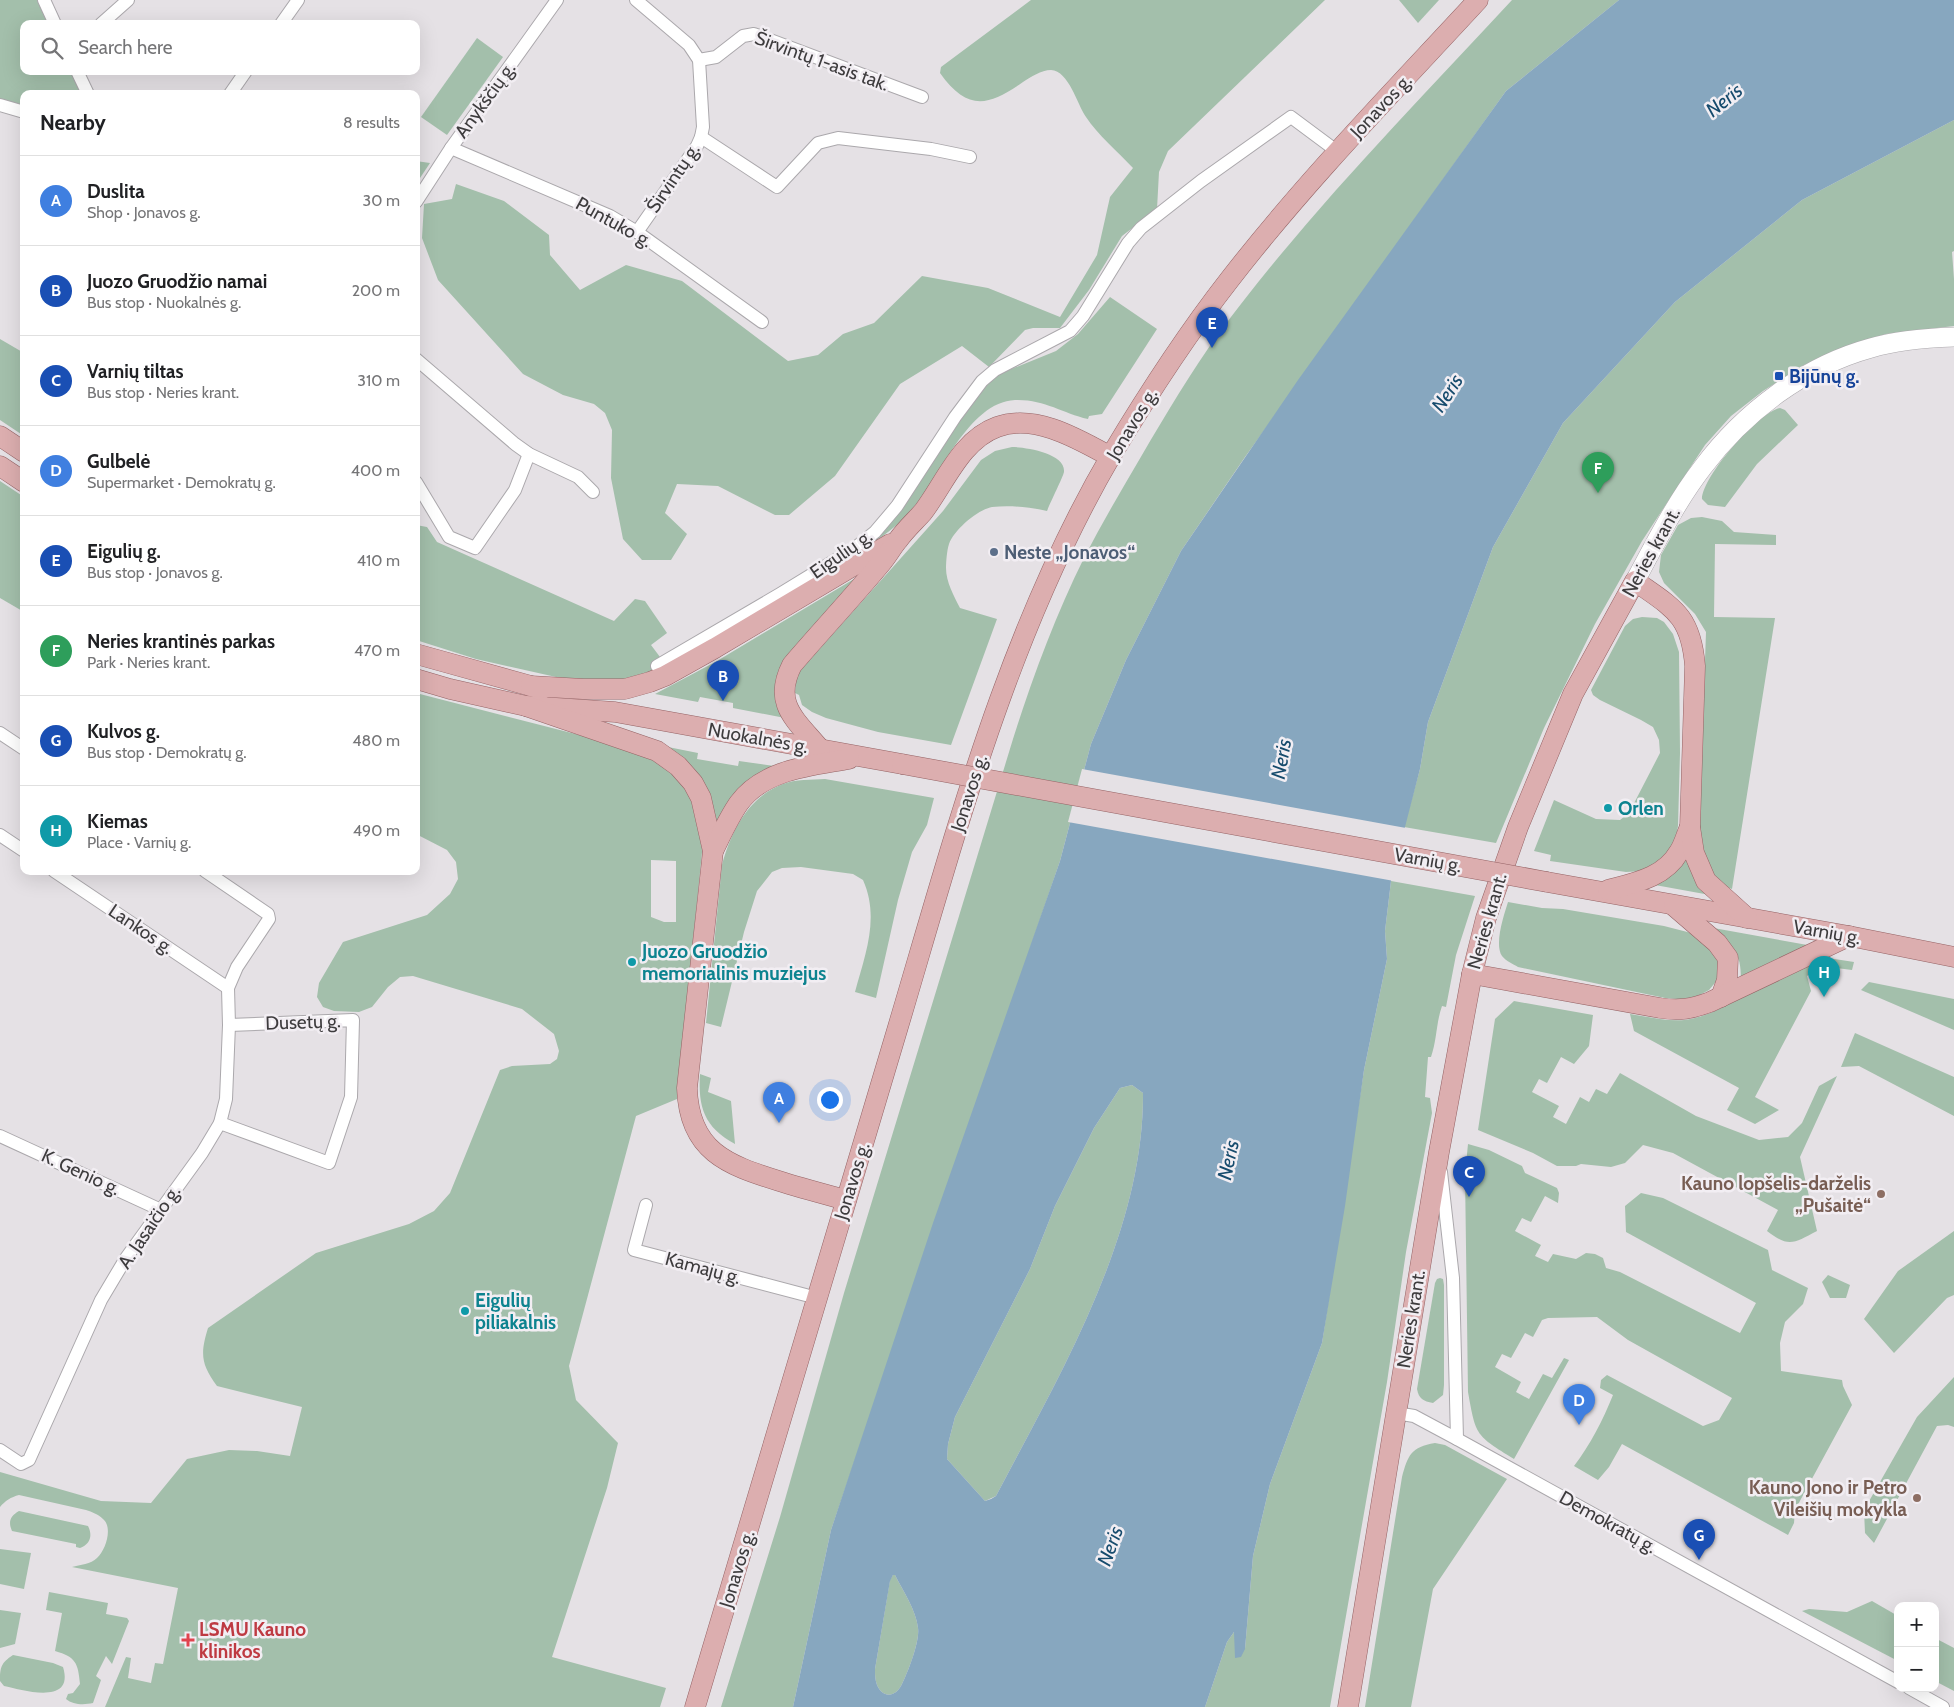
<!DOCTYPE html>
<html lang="en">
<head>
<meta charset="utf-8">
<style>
	:root { --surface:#fff; --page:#f2f2f2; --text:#202124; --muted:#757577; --line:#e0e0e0; --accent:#b45309 }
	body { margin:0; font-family:Cabin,sans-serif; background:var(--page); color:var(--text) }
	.controls { position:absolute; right:15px; bottom:15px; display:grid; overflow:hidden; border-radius:10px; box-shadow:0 5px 20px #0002 }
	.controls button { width:45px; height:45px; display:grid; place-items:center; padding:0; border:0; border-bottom:1px solid var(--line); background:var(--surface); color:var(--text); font:25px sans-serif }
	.you { position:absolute; left:829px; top:1099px; width:18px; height:18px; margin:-12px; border:4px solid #fff; border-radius:50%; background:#1a73e8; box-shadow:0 0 0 8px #1a73e833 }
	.badge { display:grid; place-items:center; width:32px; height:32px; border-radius:50%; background:var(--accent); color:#fff; font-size:16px; font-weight:700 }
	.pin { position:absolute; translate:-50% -41px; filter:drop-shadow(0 1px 2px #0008) }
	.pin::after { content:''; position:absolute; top:26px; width:18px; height:15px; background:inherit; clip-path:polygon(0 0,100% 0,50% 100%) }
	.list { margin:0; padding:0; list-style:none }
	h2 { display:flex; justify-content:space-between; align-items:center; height:65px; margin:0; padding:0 20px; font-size:21px }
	h2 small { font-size:16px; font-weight:400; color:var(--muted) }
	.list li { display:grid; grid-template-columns:32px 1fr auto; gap:15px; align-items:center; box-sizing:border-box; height:90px; padding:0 20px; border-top:1px solid var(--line) }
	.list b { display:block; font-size:19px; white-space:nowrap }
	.list p { margin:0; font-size:16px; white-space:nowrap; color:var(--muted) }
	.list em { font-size:16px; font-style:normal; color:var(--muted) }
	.icon { flex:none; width:28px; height:28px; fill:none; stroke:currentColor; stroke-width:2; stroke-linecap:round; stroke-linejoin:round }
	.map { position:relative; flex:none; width:1954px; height:1707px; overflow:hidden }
	.search { position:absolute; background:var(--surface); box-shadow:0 5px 20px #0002; left:20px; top:20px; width:400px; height:55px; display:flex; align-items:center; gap:12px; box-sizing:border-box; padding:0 18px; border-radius:10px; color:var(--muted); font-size:19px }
	.panel { position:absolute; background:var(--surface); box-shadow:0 5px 20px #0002; left:20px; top:90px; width:400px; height:785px; border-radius:10px }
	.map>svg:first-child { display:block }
</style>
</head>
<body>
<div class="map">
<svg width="1954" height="1707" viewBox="0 0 1954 1707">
	<rect width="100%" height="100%" fill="#e5e1e5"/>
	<g fill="#a3bfab" fill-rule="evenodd">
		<path d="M0,0H38L50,24H24V71H73L83,94H24V107L0,100Z"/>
		<path d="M1031,0H1325L1168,151L1159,172L1157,209L1122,236L1089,290L1060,328H1033L1025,330L989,367L962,346L900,384L835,476L789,515H775L718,486L677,484L665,513L687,534L671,560H642L623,539L611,478L612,430L605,413L594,404L563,395L523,374L438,280L422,238L424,204L452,199L456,184L504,201L549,235L550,255L580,290L626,265L682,281L788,361L818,355L843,334L874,323L922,276L988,288L1060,317L1097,255L1110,197L1133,168C1119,153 1097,134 1086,117C1077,104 1069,71 1051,70C1041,70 1031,77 1023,82C988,107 967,111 940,73L941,67Z"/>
		<path d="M1399,0H1439L1418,23Z"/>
		<path d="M1512,0H1619L1506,91L1245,457L1181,551L1126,660L1091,744L1060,861L831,1530L793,1707H721L780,1517L844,1293L1013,739C1032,679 1056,614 1084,558C1102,523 1122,489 1142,455C1166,414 1191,372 1219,333C1307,214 1412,108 1512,0Z"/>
		<path d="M477,38L503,57L447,135L421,117Z"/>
		<path d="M1954,120V251L1952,252L1954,279V326L1886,334L1841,348L1804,365L1763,391L1731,416L1705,445L1642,541L1595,624L1544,728L1496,843L1404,827L1420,769L1428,722L1493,547L1563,423L1675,302L1802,200Z"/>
		<path d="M416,161L430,163L416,184Z"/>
		<path d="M1110,297L1157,329L1102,414L1089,416L1088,419C1062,413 1044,399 1015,400C967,402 938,482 909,513C892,531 876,541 855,554L960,419L983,387L999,374L1056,351L1078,334Z"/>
		<path d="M0,339L24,353V436L0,420Z"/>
		<path d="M1780,408L1785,410L1798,425L1757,464L1725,507L1708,505L1702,499C1702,477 1758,412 1780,408Z"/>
		<path d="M1012,447C1025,447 1066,453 1064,472C1063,477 1050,503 1047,511C1029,507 1010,505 992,507C977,510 954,530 949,544C947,550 946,561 946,568C946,582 954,596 960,608L997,619L951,745L878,732L826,718L812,712L802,705L799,695L795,693L796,681L800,671L943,511L981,460L995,451Z"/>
		<path d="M0,481L24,497V612L0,598Z"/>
		<path d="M1702,517L1722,521L1734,532L1776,535V545L1715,544L1714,617L1775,618L1732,889L1721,885L1711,876L1699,835L1706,632L1695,614L1664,583L1659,572L1661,555L1678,525L1691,518Z"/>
		<path d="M416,525L427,527L437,542L614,621L635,599L645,601L667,633L651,645L669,669L623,683L574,681L476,659L416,640Z"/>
		<path d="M864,573L806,639L785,718L733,708V703L700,697L698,702L655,694L717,661Z"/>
		<path d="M1642,617L1657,618L1664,622L1673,634L1679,652L1680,753L1678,826L1675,843L1666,856L1644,871L1626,872L1550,861L1551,855L1534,851L1554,800L1596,819L1620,820L1629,813L1660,753L1659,740L1653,727L1641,720L1600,700L1593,695L1591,690L1625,626L1633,619Z"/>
		<path d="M416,693L599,740L657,757L688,785L703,843L677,1099L636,1116L569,1366L576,1400L618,1443L607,1488L552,1657L666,1688L660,1707H105L126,1657L131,1658L128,1678L151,1683L155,1663L163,1664L178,1588L72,1567C80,1565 91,1564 97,1558C106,1550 113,1527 103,1519C98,1514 92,1512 86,1510L19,1495C11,1497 5,1501 0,1507V1472L101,1501L151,1503L187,1459L229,1450L257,1451L290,1456L302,1407L217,1386C201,1364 200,1354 208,1328L316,1253L409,1224L434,1211L450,1193L500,1070L512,1066L550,1064L557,1059L559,1051L554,1034L522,1009L413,976L400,977L388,987L372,1007L359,1012L334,1011L323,1007L317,997L319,983L343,942L427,915L450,894L458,879L456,862L447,850L416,834ZM651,860L676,861V922H664L651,917Z"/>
		<path d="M668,747L698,753L697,759L738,766L739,761L774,766L715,834Z"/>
		<path d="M825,779L934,798L927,825L912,852L898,900L876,998L855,992C865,955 880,918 863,880L853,874L801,867L782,868L772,872L757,891L744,932L721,1027L706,1023L722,865C731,832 748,797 783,784C795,779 812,780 825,779Z"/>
		<path d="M1688,854L1710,895L1655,885Z"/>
		<path d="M1391,881L1475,896L1456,955L1446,1007L1442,1006C1436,1023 1437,1040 1431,1057H1428L1425,1097L1430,1098L1432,1113L1406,1252L1387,1382L1330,1707H1205L1227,1642L1234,1632L1245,1649L1253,1556L1270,1484L1322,1343L1364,1070L1387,959L1385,931Z"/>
		<path d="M1508,902L1542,908L1563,909L1664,926L1699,935L1721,960L1719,978L1709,990L1690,1000L1665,998L1518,967C1513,964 1506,961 1502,956C1494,944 1504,915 1508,902Z"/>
		<path d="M1708,927L1813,946L1740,986C1744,951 1732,948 1708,927Z"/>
		<path d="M1828,958L1854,962L1852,970L1821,966L1807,976L1811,991L1755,1097L1779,1110L1755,1124L1727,1110L1739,1088L1634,1031L1630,1014C1651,1017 1675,1024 1695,1018C1742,1006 1779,961 1828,958Z"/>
		<path d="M1869,982L1954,999V1030L1861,990Z"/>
		<path d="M1514,1001L1593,1015L1589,1046L1574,1064L1561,1057L1547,1083L1539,1079L1532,1092L1559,1106L1553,1117L1566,1124L1580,1097L1589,1102L1596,1089L1607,1094L1620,1073L1696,1116L1759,1140L1788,1137L1802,1123L1819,1086L1837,1076L1800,1157L1817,1231C1794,1243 1789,1248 1767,1231L1778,1210L1673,1153L1643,1145L1625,1163L1611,1167L1581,1164L1576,1166H1557L1533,1153L1478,1130L1495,1019Z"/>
		<path d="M1855,1033L1954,1077V1116L1859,1066L1841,1067Z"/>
		<path d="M700,1074L711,1078L708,1092L731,1101L735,1144C704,1127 698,1107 700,1074Z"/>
		<path d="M1132,1085L1143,1093C1144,1234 1060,1374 996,1496L985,1501L947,1459L948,1444L955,1417L1030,1269L1055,1206L1094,1128L1120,1088Z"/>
		<path d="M1468,1144L1489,1150L1522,1166L1525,1173L1557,1188L1559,1193L1558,1203L1545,1196L1531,1222L1522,1218L1515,1231L1541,1245L1535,1256L1548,1262L1553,1254L1576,1259L1586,1253L1595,1254L1603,1258L1606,1268L1620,1272L1740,1333L1756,1303L1626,1232L1625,1206L1641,1193L1663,1198L1768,1250L1772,1270L1808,1288L1803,1304L1785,1322L1780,1343L1781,1371L1842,1380L1843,1386L1852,1405L1795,1510L1794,1523L1788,1535L1622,1444L1609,1467L1598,1480L1574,1466C1590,1445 1603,1420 1613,1395L1600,1388L1601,1380L1607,1375L1703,1426L1719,1420L1732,1398L1628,1340L1597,1317L1548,1318L1542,1320L1533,1337L1525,1333L1511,1358L1502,1354L1495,1367L1521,1382L1516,1392L1529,1399L1543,1374L1552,1378L1564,1358L1569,1360L1514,1459C1476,1435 1476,1437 1468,1392L1465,1174Z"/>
		<path d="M1954,1231V1295L1947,1298L1894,1353L1864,1319L1898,1271Z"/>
		<path d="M1828,1275L1850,1285L1846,1298H1830L1822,1282Z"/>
		<path d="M1440,1278L1443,1279L1444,1285V1385L1443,1395L1433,1403C1423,1401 1419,1399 1417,1389L1435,1283L1437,1279Z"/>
		<path d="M1954,1377V1427L1948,1425L1937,1426L1874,1543L1865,1533L1864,1510L1917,1417Z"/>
		<path d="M1435,1443L1445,1445L1507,1479L1433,1589L1411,1707H1365L1402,1477C1408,1455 1411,1447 1435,1443Z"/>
		<path d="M19,1511L88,1526C93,1536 90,1544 80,1548L76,1547V1544L12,1531C8,1522 10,1516 19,1511Z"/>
		<path d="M0,1549L31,1553L24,1589L0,1584Z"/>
		<path d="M893,1575H895C903,1591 916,1610 918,1628C920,1641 908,1672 902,1684C896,1697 883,1699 877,1685C875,1680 875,1674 875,1669L890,1580Z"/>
		<path d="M49,1592L108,1603L106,1614L127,1618L129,1621L112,1664L106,1656L96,1676L101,1680L93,1703C84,1705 73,1705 66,1699L68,1694L73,1693L80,1684C78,1663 76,1657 55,1651L62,1613L46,1610Z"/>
		<path d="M1872,1601L1898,1616V1661L1802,1611L1809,1609L1847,1612Z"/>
		<path d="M0,1610L21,1613L15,1644L0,1648Z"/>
		<path d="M1935,1638L1954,1648V1691L1935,1681Z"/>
		<path d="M13,1655L53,1663L63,1667C75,1706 22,1690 4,1686L0,1681C0,1667 1,1663 13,1655Z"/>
	</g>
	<path fill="#87a7bf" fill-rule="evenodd" d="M1619,0H1954V120L1802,200L1675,302L1563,423L1493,547L1428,722L1420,769L1391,881L1385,931L1387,959L1364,1070L1345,1206L1322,1343L1270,1484L1253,1556L1245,1649L1241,1657L1235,1658L1234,1632L1227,1642L1205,1707H793L831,1530L933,1223L1060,861L1091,744L1126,660L1181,551L1298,380L1506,91ZM1132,1085L1143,1093C1144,1234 1060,1374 996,1496L991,1499L985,1501L947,1459L948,1444L955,1417L1030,1269L1055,1206L1094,1128L1120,1088ZM893,1575H895C903,1591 916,1610 918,1628C920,1641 908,1672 902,1684C896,1697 883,1699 877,1685C875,1680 875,1674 875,1669L890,1581Z"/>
	<path fill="#e5e1e5" d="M1082,769L1406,828L1394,881L1068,822Z"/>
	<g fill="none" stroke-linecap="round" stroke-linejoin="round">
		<defs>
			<g id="minor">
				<path d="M44,0L55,24"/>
				<path d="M636,0L689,45L699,60L703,127L701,137L697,146L637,232"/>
				<path d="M101,24L128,0"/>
				<path d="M281,24L298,0"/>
				<path d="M699,60L716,57L743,36L754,34L922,97"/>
				<path d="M77,71L88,94"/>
				<path d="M230,94L246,71"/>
				<path d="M0,105L24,112"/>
				<path d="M701,137L777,187L818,143L838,138L931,149L970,157"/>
				<path d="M451,148L610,216L637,232L762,322"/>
				<path d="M416,202L451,148L557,0"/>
				<path d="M416,359L515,444L529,454L578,477L593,492"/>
				<path d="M416,482L449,537L475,548L515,490L529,454"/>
				<path d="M657,666L780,594L855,548L875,532L897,506L955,417L982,381L995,370L1070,331L1083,316L1128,243L1141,228L1201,181L1291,117L1338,152"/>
				<path d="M0,733L24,749"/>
				<path d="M0,835L24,851"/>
				<path d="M54,871L228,988"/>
				<path d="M220,1123L329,1163L351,1097L353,1020L229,1025"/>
				<path d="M0,1136L161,1210"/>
				<path d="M1441,1172L1453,1278L1457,1439"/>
				<path d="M646,1205L634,1250L817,1298"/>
				<path d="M1396,1413L1414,1416L1457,1439L1898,1682"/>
				<path d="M0,1450L21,1464L29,1460L101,1300L126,1258L202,1153L220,1123L226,1099L229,1025L228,988L237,967L269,919L268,914L205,871"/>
				<path d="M1909,1688L1943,1707"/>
			</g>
			<path id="secondary" d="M1635,581C1656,542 1676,502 1703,467C1744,412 1805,366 1871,348C1898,340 1926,338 1954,337"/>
			<g id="primary">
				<path d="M0,436L24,452"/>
				<path d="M0,466L24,482"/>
				<path d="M416,654L542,689"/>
				<path d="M416,679L450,689L526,706L615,712L902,764"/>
				<path d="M531,686L583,689H625L650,682L665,676L715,648L890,544"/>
				<path d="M526,706L657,751L678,766L693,783L701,798L713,851L687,1088C689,1151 727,1165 779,1181C801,1188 824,1194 846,1200"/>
				<path d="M820,749C796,720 772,704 792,665C822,630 853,597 882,562C888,555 892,547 898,540C905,530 915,521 923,512C945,483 961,440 997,427C1035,413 1078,439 1111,457"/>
				<path d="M713,851C721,835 729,817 739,803C764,769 811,766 849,759"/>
				<path d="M1547,882L1849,936L1954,957"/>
				<path d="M1608,890C1634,883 1664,878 1679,852C1684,845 1686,835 1690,827"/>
				<path d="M1674,906L1717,943L1728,958L1727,980L1721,997"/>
				<path d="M1472,974L1660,1008C1679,1011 1692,1009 1710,1002L1849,936"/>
				<path d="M695,1707C763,1481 830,1254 898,1027C956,832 1008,631 1112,454C1148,394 1187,334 1230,279C1306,181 1394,91 1478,0"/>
				<path d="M1348,1707L1439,1152L1472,974L1486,918L1518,827L1573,694L1635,581C1673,608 1691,615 1695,666L1690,827L1694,853L1706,881L1747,918"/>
			</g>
		</defs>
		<use href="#minor" stroke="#aba8ac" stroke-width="14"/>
		<use href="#secondary" stroke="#aba8ac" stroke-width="20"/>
		<use href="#primary" stroke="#956365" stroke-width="21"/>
		<use href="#minor" stroke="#fff" stroke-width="12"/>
		<use href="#secondary" stroke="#fff" stroke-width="19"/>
		<use href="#primary" stroke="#dcaeaf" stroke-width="20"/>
		<defs>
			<path id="primary-bridge" d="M902,764L1547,882"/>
		</defs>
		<use href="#primary-bridge" stroke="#956365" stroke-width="21" stroke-linecap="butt"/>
		<use href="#primary-bridge" stroke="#dcaeaf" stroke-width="20"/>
	</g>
	<rect fill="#1a4fb4" stroke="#f2eef3" stroke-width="2" x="1774" y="371" width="10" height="10" rx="2.5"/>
	<circle fill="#5c6f8a" stroke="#f2eef3" stroke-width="2" cx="994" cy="552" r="5"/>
	<g fill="#0f9aa8" stroke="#f2eef3" stroke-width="2">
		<circle cx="1608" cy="808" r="5"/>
		<circle cx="632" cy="962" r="5"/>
		<circle cx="465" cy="1311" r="5"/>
	</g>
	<g fill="#8d6e63" stroke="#f2eef3" stroke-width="2">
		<circle cx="1881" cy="1194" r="5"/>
		<circle cx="1917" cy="1498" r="5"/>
	</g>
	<path fill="#e0444e" stroke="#f2eef3" stroke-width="2" d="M185.5 1632.5h5v5h5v5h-5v5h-5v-5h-5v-5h5z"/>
	<g text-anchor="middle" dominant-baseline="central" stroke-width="5" stroke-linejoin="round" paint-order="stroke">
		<g font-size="19" fill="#3e3c3e" stroke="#f2eef3">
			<text transform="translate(822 61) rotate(20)">Širvintų 1-asis tak.</text>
			<text transform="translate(485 100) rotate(-54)">Anykščių g.</text>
			<text transform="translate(1381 106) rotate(-47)">Jonavos g.</text>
			<text transform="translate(673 178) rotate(-56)">Širvintų g.</text>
			<text transform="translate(614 222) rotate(29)">Puntuko g.</text>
			<text transform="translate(1132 424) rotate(-59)">Jonavos g.</text>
			<text transform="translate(1651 552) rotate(-61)">Neries krant.</text>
			<text transform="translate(841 554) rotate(-35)">Eigulių g.</text>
			<text transform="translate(758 738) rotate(10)">Nuokalnės g.</text>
			<text transform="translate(969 793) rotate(-72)">Jonavos g.</text>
			<text transform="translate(1428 860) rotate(10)">Varnių g.</text>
			<text transform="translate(1487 921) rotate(-74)">Neries krant.</text>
			<text transform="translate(141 929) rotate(34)">Lankos g.</text>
			<text transform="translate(1827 932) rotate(10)">Varnių g.</text>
			<text transform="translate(303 1022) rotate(-2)">Dusetų g.</text>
			<text transform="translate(81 1172) rotate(25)">K. Genio g.</text>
			<text transform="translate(852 1181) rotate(-73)">Jonavos g.</text>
			<text transform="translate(149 1227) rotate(-56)">A. Jasaičio g.</text>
			<text transform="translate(703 1268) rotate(15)">Kamajų g.</text>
			<text transform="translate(1411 1319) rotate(-81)">Neries krant.</text>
			<text transform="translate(1608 1522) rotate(29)">Demokratų g.</text>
			<text transform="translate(737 1569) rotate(-73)">Jonavos g.</text>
		</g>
		<g font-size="19" font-weight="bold" fill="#164399" stroke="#f2eef3" text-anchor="start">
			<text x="1789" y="376">Bijūnų g.</text>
		</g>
		<g font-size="19" font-weight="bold" fill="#4e5e75" stroke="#f2eef3" text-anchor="start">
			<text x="1004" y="552">Neste „Jonavos“</text>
		</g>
		<g font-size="19" font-weight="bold" fill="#0d838f" stroke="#f2eef3" text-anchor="start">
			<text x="1618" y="808">Orlen</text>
			<text x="642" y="951">Juozo Gruodžio<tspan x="642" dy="22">memorialinis muziejus</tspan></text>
			<text x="475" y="1300">Eigulių<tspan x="475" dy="22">piliakalnis</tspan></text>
		</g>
		<g font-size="19" font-weight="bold" fill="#785e54" stroke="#f2eef3" text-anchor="end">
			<text x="1871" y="1183">Kauno lopšelis-darželis<tspan x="1871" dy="22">„Pušaitė“</tspan></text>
			<text x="1907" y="1487">Kauno Jono ir Petro<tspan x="1907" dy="22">Vileišių mokykla</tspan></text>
		</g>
		<g font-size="19" font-weight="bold" fill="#be3a42" stroke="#f2eef3" text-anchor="start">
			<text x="199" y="1629">LSMU Kauno<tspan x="199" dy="22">klinikos</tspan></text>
		</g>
		<g font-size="20" font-style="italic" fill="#164b6d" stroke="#f2eef3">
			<text transform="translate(1724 100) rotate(-39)">Neris</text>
			<text transform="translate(1447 393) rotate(-57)">Neris</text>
			<text transform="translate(1281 759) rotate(-80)">Neris</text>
			<text transform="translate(1228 1160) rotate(-78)">Neris</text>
			<text transform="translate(1110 1546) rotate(-70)">Neris</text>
		</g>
	</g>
</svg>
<div class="controls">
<button>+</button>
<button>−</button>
</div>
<div class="you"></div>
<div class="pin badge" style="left:779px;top:1123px;background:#3f7fe0">A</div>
<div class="pin badge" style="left:723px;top:701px;background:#1a4fb4">B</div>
<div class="pin badge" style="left:1469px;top:1197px;background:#1a4fb4">C</div>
<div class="pin badge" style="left:1579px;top:1425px;background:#3f7fe0">D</div>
<div class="pin badge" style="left:1212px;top:348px;background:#1a4fb4">E</div>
<div class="pin badge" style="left:1598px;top:493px;background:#2e9e5b">F</div>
<div class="pin badge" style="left:1699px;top:1560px;background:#1a4fb4">G</div>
<div class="pin badge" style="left:1824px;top:997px;background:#0f9aa8">H</div>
<div class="search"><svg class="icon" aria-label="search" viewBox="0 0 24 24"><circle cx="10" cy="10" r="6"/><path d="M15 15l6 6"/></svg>Search here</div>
<section class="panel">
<h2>Nearby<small>8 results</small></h2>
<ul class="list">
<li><span class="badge" style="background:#3f7fe0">A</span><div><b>Duslita</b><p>Shop · Jonavos g.</p></div><em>30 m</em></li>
<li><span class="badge" style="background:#1a4fb4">B</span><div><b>Juozo Gruodžio namai</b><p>Bus stop · Nuokalnės g.</p></div><em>200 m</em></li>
<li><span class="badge" style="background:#1a4fb4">C</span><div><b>Varnių tiltas</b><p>Bus stop · Neries krant.</p></div><em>310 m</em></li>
<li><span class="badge" style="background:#3f7fe0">D</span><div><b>Gulbelė</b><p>Supermarket · Demokratų g.</p></div><em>400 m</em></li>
<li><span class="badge" style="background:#1a4fb4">E</span><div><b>Eigulių g.</b><p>Bus stop · Jonavos g.</p></div><em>410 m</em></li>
<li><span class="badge" style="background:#2e9e5b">F</span><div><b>Neries krantinės parkas</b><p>Park · Neries krant.</p></div><em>470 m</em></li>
<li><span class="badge" style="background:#1a4fb4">G</span><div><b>Kulvos g.</b><p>Bus stop · Demokratų g.</p></div><em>480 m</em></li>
<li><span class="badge" style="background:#0f9aa8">H</span><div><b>Kiemas</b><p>Place · Varnių g.</p></div><em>490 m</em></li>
</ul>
</section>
</div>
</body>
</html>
